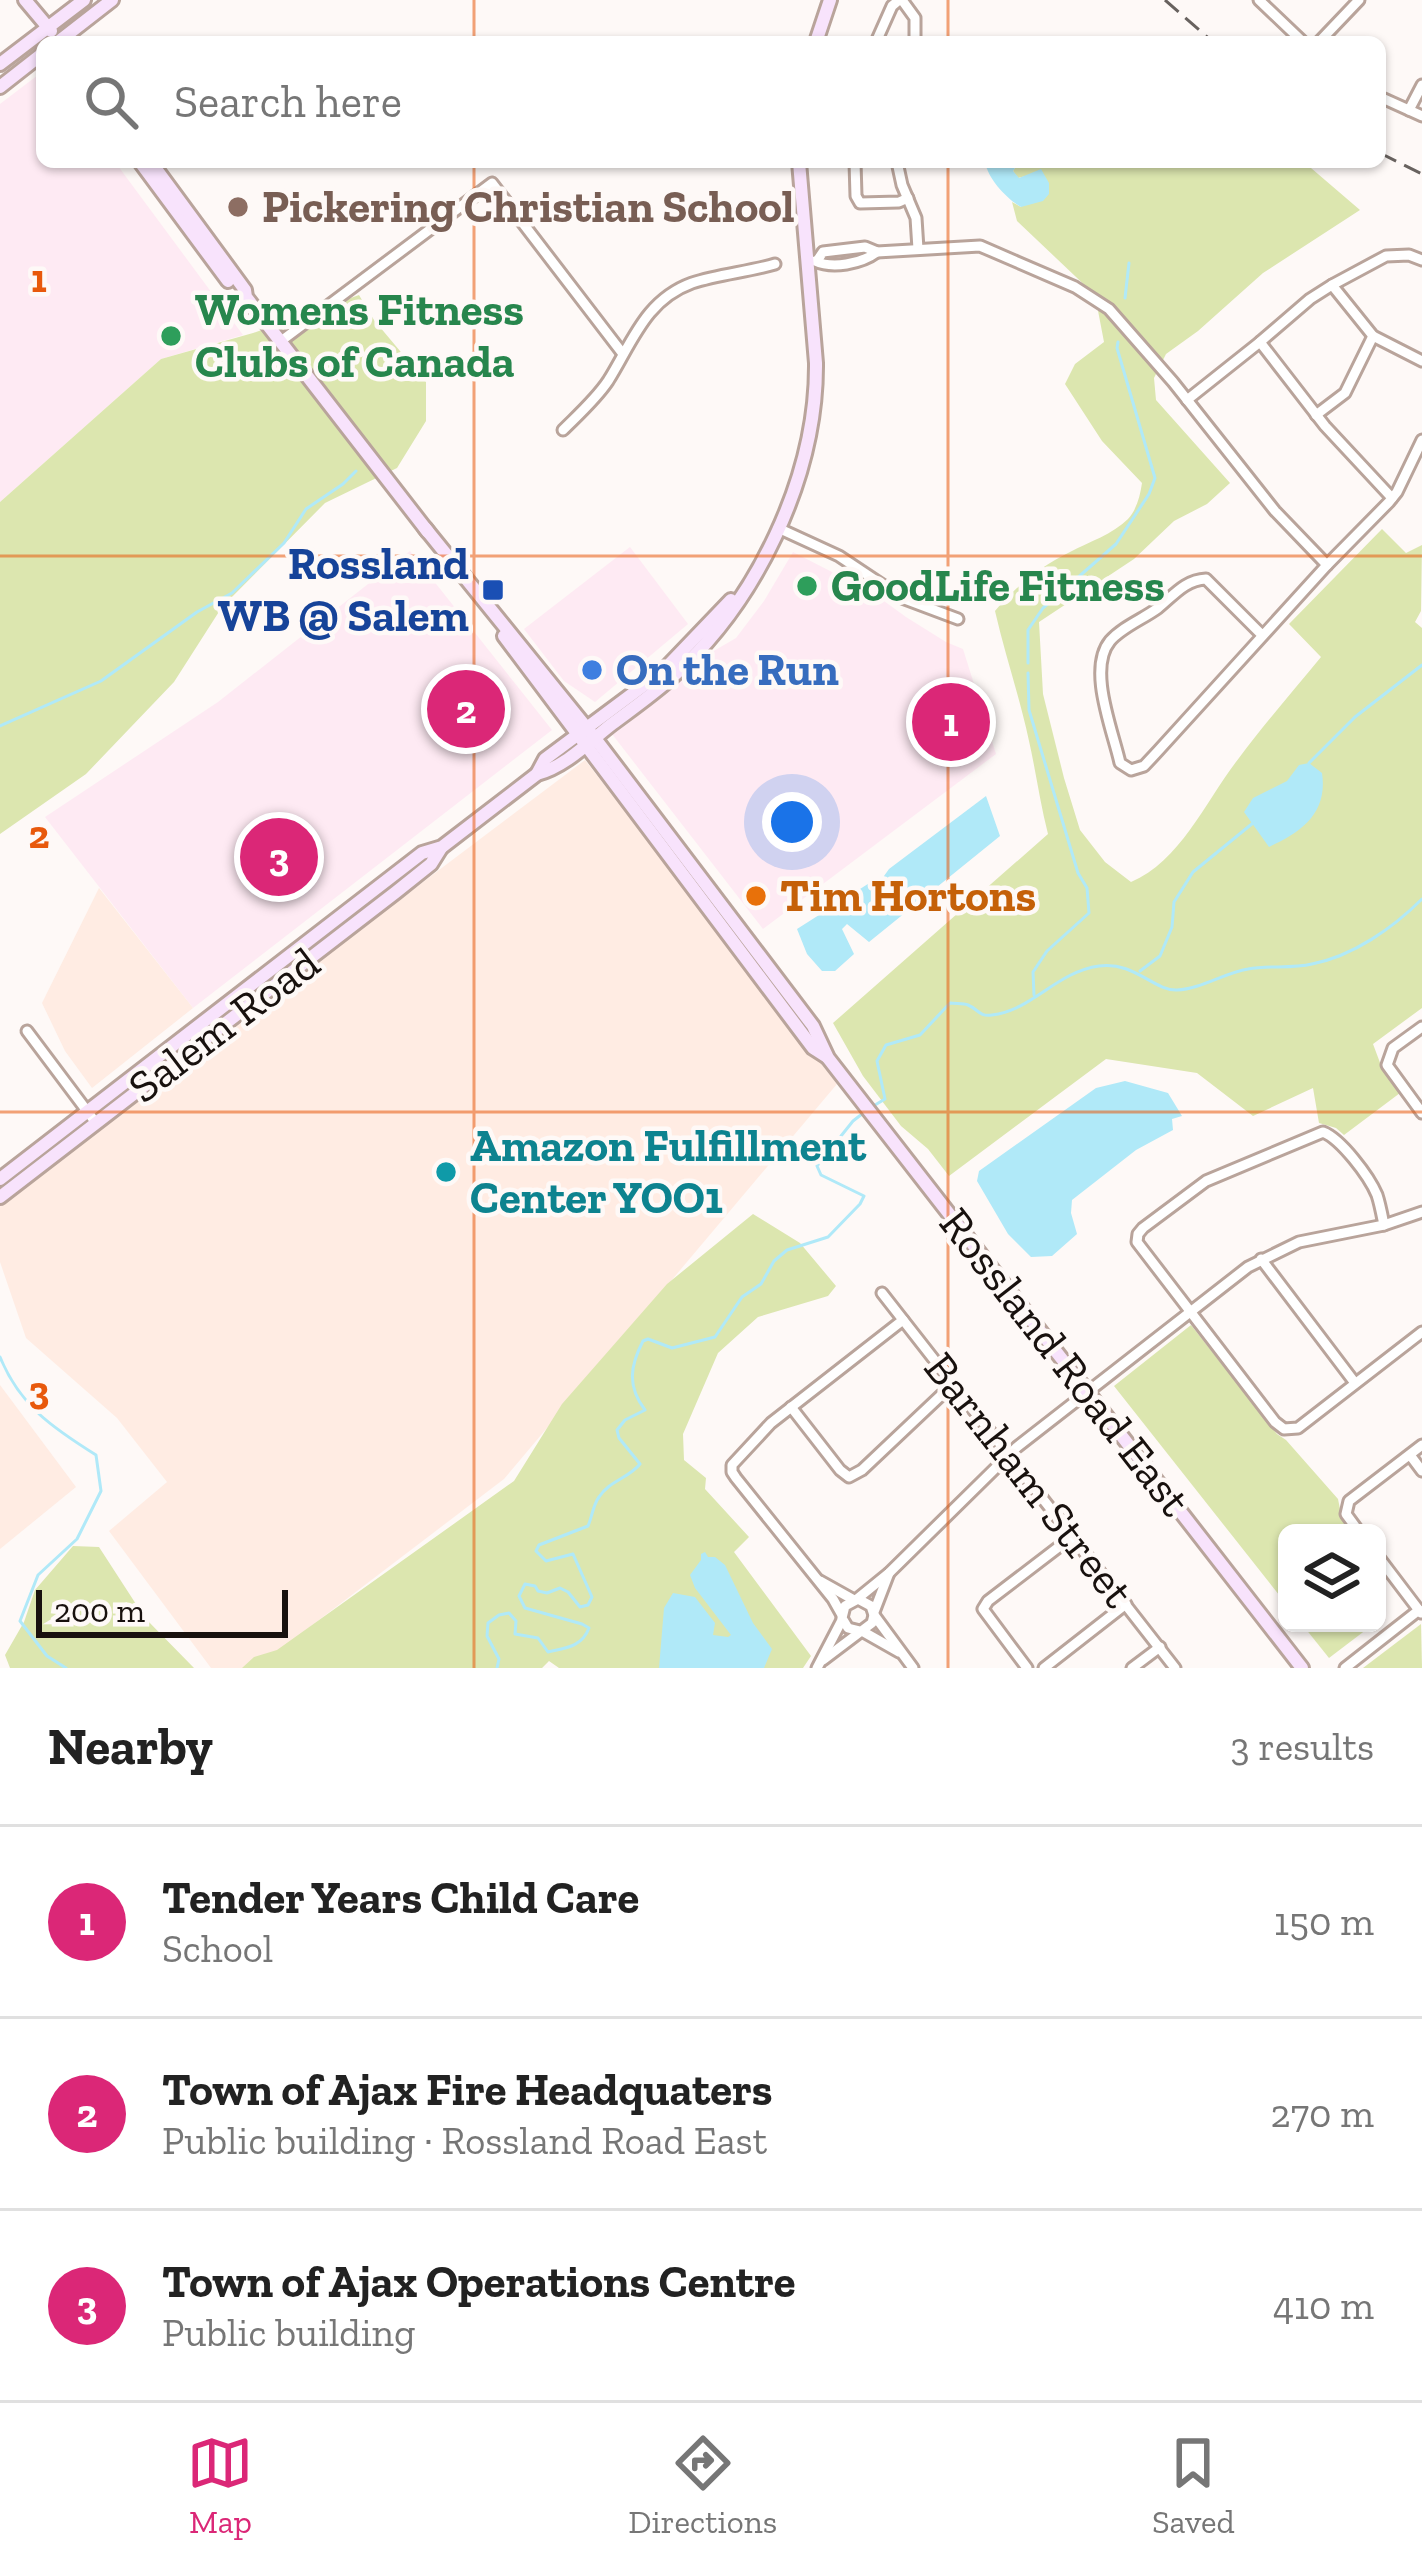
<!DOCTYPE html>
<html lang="en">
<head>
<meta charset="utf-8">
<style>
	:root { --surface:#fff; --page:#f6f6f6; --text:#222; --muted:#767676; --line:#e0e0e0; --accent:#db2777 }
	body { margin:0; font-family:"Zilla Slab",serif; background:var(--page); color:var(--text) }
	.controls { position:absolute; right:36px; bottom:36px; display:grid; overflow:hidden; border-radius:18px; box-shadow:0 3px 9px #0004 }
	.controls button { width:108px; height:108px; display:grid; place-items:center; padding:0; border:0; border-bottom:3px solid var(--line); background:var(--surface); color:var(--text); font:60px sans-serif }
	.scale { position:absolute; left:36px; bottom:30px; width:252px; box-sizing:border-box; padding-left:12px; border:6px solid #18110e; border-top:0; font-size:33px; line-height:42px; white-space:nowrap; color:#18110e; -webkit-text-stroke:9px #fef9f7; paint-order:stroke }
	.you { position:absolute; left:792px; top:822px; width:42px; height:42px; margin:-30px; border:9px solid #fff; border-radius:50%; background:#1a73e8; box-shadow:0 0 0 18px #1a73e833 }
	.badge { display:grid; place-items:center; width:78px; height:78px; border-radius:50%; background:var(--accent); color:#fff; font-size:39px; font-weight:700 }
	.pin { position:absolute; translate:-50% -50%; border:6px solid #fff; box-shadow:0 3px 12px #0006 }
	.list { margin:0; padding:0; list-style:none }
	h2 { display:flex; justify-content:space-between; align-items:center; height:156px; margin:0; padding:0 48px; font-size:51px }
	h2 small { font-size:39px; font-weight:400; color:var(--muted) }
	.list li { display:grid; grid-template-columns:78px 1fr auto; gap:36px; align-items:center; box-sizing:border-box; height:192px; padding:0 48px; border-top:3px solid var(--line) }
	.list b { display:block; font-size:45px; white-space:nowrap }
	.list p { margin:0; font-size:39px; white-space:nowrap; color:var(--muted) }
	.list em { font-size:39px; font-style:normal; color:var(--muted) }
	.icon { flex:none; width:66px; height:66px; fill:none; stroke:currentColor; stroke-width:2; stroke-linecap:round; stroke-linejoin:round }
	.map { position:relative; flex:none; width:1422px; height:1668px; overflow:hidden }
	.search { position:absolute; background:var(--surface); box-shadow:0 3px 9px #0004; left:36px; right:36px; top:36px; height:132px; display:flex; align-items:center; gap:30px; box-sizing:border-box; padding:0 42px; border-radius:18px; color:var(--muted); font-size:45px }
	.sheet { height:732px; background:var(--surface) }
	nav { display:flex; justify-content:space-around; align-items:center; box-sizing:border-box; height:168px; border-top:3px solid var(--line); background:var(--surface); font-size:33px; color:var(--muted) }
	nav a { display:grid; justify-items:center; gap:6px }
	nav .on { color:var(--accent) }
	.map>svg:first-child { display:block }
</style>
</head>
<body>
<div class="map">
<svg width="1422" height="1668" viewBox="0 0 1422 1668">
	<rect width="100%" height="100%" fill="#fef9f7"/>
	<g fill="#feeaf3">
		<path d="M42,72V162H115L243,335L161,359L0,502V104Z"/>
		<path d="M630,547L688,624L595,702L564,681L524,629Z"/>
		<path d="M410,551L552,730L193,1008L45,817L218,702Z"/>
		<path d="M793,552L873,593L906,617L946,642L963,649L996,754L763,929L612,734L700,659L736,638L764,601Z"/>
	</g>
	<g fill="#ffece3">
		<path d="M585,760L837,1084L504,1479L256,1668H211L109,1531L167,1482L117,1418L26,1338L0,1262V1201Z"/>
		<path d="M99,888L193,1008L92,1088L65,1051L42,1003Z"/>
		<path d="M0,1385L76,1487L0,1549Z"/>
	</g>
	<g fill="#dce6af">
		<path d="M1019,162H1304L1360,210L1263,273L1198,331L1166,354L1154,378L1156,400L1230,483L1207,504L1174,521L1134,559L1039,622L1043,694L1064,778L1080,830L1105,862L1131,882C1181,861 1206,800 1239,758C1265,723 1294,690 1321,657L1289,624L1382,529L1406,553L1422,545L1421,611L1415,622L1422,628V1008L1373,1044L1382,1068L1400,1093L1344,1135L1336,1128L1319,1123L1313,1088L1253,1116L1197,1073L1106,1059L949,1176L928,1149L901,1126L863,1076L833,1023L1048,834C1040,803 1036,772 1029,741C1020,698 1005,655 995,611C1016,586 1041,566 1070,552C1089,542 1113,534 1128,519C1137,509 1140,496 1142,483L1102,441L1065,384L1075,364L1104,342L1095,295L1017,221L1012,202L1021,207L1030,175L1018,178L1013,171Z"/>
		<path d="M359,295L374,320L426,382V421L397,468L325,503L222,607L174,682L86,774L0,834V502L161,359L253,333Z"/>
		<path d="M753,1214L800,1243L836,1286L828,1296L758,1317L718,1353L683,1434L684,1460L706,1478L705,1489L749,1537L734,1552L811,1656L803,1668H559L549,1661L542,1668H242L254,1657L277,1650L514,1481L562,1404L667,1284Z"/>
		<path d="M1191,1325L1277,1434L1286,1440L1338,1499L1340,1509L1357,1533H1287V1605L1114,1386Z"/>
		<path d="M73,1546L99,1547L145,1618L194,1668H10L5,1655L24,1622L35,1590Z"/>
		<path d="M1301,1623H1375L1329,1658Z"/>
		<path d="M1421,1624L1422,1668H1363Z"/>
	</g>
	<g fill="#b0e9f8">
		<path d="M985,162H1019L1013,171L1019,178L1041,169L1049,183V194L1043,201L1021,207C1007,199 988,179 985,162Z"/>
		<path d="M1309,763L1322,773C1328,813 1302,832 1269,847L1244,812L1253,798L1287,781L1299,765Z"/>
		<path d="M986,796L1000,836L869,942L847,924L842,929L854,954L835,971H822L807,954L797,929L871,882H878L891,902L895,895L884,876L889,869Z"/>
		<path d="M1125,1081L1168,1093L1182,1116L1172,1119L1173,1130L1136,1150L1072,1200L1071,1213L1077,1234L1052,1256L1031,1257L1008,1234L977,1181L979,1171L1096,1088Z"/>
		<path d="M705,1552L708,1557H715L725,1565L753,1623L772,1649L764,1668H659L664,1608L673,1593L695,1597L715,1623L713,1635L728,1637L731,1635L695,1588L690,1575L701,1560V1554Z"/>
	</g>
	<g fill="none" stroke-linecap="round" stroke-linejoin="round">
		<g stroke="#b0e9f8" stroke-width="3">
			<path d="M1125,298L1129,263"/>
			<path d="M1028,663V630L1043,608L1116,544L1149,494L1155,478L1117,348L1118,342"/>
			<path d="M1028,673L1029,710L1078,873L1087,888L1089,913L1047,951L1033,972L1034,995"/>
			<path d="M0,726L101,681L197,612L232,593L284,543L306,509L343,484L356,471"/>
			<path d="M1309,763L1355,717L1422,665"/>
			<path d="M1140,971L1160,956L1172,927L1174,902L1193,872L1253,823"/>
			<path d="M870,1108L885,1099L877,1061L886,1045L920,1035L950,1003C956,1004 963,1003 968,1005C978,1009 979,1017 992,1015C1033,1010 1056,972 1099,966C1134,961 1154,991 1177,990C1201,989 1224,973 1248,969C1269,965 1291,969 1312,964C1353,956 1393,928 1422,899"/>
			<path d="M0,1357C20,1406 53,1428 96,1455L101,1491L77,1539L38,1575L20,1621L47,1656L66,1668"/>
			<path d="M497,1668L499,1659L487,1636L488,1623L499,1615L509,1613L516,1621L515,1634L538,1638L548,1652C565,1648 582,1647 589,1628L582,1624L525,1608L519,1596L525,1584L535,1586L538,1591L547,1593L560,1588L568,1592L580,1607L588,1605L592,1597L573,1554L546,1561L536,1551L539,1545L588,1526C592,1517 593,1505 599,1497C609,1481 629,1478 640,1464L619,1438L617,1430L625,1420L645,1410C627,1386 630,1366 643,1341L648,1339L672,1348L715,1337L742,1297L761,1284L774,1261L787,1250L828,1237L860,1204L864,1196L821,1175L817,1166L853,1121L862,1114"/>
		</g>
		<defs>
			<g id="minor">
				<path d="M902,0L915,18V42"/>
				<path d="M1259,0L1303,42"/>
				<path d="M876,42L892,6L899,0"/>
				<path d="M1319,42L1359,0"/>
				<path d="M1380,97L1422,116"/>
				<path d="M1409,110L1422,85"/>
				<path d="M855,162L856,196L860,203L899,202L908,198"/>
				<path d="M897,162L902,185L916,218L918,249"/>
				<path d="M815,261C832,269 861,264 877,252"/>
				<path d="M817,261L823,252L865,247L877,252L980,246L1075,287L1109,309L1173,382L1275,511L1327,565"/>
				<path d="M1332,285L1373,336L1422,361"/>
				<path d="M281,341L492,183L623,354"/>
				<path d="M1260,342L1325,426L1392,498"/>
				<path d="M1187,400L1260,342L1310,299L1332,285L1386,256L1409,255L1422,260"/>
				<path d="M1316,415L1345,393L1373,336"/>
				<path d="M563,430C578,415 596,399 608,381C632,343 645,300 692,283C719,274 748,272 775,264"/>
				<path d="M778,528L839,556L902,598L958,619"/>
				<path d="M1262,635L1206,579C1185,580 1174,595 1158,608C1143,619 1122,627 1110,641C1087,669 1113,731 1120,763L1131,770L1144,766L1158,751L1327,565L1389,502L1397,492L1422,440"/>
				<path d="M1422,1027L1393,1048L1387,1065L1422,1113"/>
				<path d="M27,1031L96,1123"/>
				<path d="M1384,1225C1382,1215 1380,1204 1377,1195C1369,1176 1341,1139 1323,1132L1206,1181L1143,1228L1138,1234L1137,1242L1275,1422L1284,1429L1298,1428L1422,1332"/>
				<path d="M1261,1259L1355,1383"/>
				<path d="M882,1293L1175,1668"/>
				<path d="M791,1407L840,1470L849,1477L862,1470L953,1384"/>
				<path d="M1410,1455L1422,1471"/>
				<path d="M1360,1533L1346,1514L1349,1501L1422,1445"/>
				<path d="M1377,1555L1421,1613"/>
				<path d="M820,1581L854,1600"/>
				<path d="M857,1599L889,1573L1017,1447L1248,1267L1299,1242L1384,1225L1422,1212"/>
				<path d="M874,1612L889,1573"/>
				<path d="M842,1615L833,1599L736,1478L732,1472V1465L771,1423L903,1320"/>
				<path d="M874,1615L913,1668"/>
				<path d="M862,1631L899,1652"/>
				<path d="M823,1660L872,1623L874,1615L871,1606L858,1599L845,1606L842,1618L848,1628L860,1631"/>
				<path d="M817,1668L842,1620"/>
				<path d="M1027,1668L983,1609L988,1601L1073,1536"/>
				<path d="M1044,1668L1126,1604"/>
				<path d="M1132,1668L1160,1647"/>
				<path d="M1345,1668L1419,1610"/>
			</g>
			<g id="secondary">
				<path d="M25,0L51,31"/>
				<path d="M58,42L112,0"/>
				<path d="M816,42L830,0"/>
				<path d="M0,64L84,0"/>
				<path d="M0,87L42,54"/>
				<path d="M140,162L228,281"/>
				<path d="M151,162L245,290L246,297L428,532"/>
				<path d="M425,528L594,737L813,1026L828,1058L1302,1668"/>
				<path d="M504,636L813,1048L827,1057"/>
				<path d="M537,774L545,759L663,671L731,600"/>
				<path d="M0,1179L422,853L442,847L537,774C565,767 590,741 612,724C632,709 652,695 670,679C756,604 817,477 816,363L799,162"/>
				<path d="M0,1197L396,892L431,864L441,848"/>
			</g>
		</defs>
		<use href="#minor" stroke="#b9a49b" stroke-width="15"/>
		<use href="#secondary" stroke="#b9a49b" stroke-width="18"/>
		<use href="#minor" stroke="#fff" stroke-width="9"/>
		<use href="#secondary" stroke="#f8e3fc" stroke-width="12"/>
		<g stroke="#68625f" stroke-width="3" stroke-dasharray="18 9" stroke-linecap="butt">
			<path d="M1165,0L1213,42"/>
			<path d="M1380,153L1422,174"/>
		</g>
	</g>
	<path fill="none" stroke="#e8590c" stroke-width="3" stroke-opacity="0.55" d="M474,0V42M948,0V42M474,162V1668M948,162V1668M0,556H1422M0,1112H1422"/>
	<circle fill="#8d6e63" stroke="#fef9f7" stroke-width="4.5" cx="238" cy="207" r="12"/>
	<g fill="#2e9e5b" stroke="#fef9f7" stroke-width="4.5">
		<circle cx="171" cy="336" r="12"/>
		<circle cx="807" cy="586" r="12"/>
	</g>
	<rect fill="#1a4fb4" stroke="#fef9f7" stroke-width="4.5" x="481" y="578" width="24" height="24" rx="6"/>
	<circle fill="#3f7fe0" stroke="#fef9f7" stroke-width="4.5" cx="592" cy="670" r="12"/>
	<circle fill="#e8710a" stroke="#fef9f7" stroke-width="4.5" cx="756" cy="896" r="12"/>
	<circle fill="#0f9aa8" stroke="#fef9f7" stroke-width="4.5" cx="446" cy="1172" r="12"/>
	<g text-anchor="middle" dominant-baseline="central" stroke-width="9" stroke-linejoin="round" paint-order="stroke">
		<g font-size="45" font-weight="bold" fill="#785e54" stroke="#fef9f7" text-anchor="start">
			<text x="262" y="207">Pickering Christian School</text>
		</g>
		<g font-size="45" font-weight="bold" fill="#27864d" stroke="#fef9f7" text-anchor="start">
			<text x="195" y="310">Womens Fitness<tspan x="195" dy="52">Clubs of Canada</tspan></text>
			<text x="831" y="586">GoodLife Fitness</text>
		</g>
		<g font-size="45" font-weight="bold" fill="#164399" stroke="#fef9f7" text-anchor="end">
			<text x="469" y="564">Rossland<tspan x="469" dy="52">WB @ Salem</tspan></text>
		</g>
		<g font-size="45" font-weight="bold" fill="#366cbe" stroke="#fef9f7" text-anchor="start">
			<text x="616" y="670">On the Run</text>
		</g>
		<g font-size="45" font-weight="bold" fill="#c56008" stroke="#fef9f7" text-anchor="start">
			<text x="780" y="896">Tim Hortons</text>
		</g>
		<g font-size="45" fill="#18110e" stroke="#fef9f7">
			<text transform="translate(224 1025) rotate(-37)">Salem Road</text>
			<text transform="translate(1065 1362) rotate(52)">Rossland Road East</text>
			<text transform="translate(1029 1480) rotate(52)">Barnham Street</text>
		</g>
		<g font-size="45" font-weight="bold" fill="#0d838f" stroke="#fef9f7" text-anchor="start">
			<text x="470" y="1146">Amazon Fulfillment<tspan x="470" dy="52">Center YOO1</tspan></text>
		</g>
	</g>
	<g font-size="39" text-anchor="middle" font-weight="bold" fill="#e8590c" stroke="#fef9f7" stroke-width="9" stroke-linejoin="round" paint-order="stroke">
		<text x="39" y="292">1</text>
		<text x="39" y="848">2</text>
		<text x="39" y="1404">3</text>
	</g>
</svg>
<div class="controls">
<button><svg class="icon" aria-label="layers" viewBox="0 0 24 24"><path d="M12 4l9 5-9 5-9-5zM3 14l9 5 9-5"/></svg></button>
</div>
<div class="scale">200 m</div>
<div class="you"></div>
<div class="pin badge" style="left:951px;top:722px">1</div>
<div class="pin badge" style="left:466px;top:709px">2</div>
<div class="pin badge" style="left:279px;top:857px">3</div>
<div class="search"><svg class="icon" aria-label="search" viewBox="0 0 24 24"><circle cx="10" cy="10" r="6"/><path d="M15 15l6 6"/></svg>Search here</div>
</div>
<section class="sheet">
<h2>Nearby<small>3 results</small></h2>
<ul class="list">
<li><span class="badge">1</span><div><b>Tender Years Child Care</b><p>School</p></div><em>150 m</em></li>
<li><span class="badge">2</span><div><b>Town of Ajax Fire Headquaters</b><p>Public building · Rossland Road East</p></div><em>270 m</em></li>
<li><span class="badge">3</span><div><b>Town of Ajax Operations Centre</b><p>Public building</p></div><em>410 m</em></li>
</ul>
</section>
<nav>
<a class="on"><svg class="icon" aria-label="map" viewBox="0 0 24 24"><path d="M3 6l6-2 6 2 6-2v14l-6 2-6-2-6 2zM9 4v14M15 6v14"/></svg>Map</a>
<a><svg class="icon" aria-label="directions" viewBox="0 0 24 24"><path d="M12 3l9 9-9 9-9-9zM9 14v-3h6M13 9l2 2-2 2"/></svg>Directions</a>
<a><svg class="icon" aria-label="saved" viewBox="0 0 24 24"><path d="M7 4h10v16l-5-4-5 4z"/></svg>Saved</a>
</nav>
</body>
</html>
